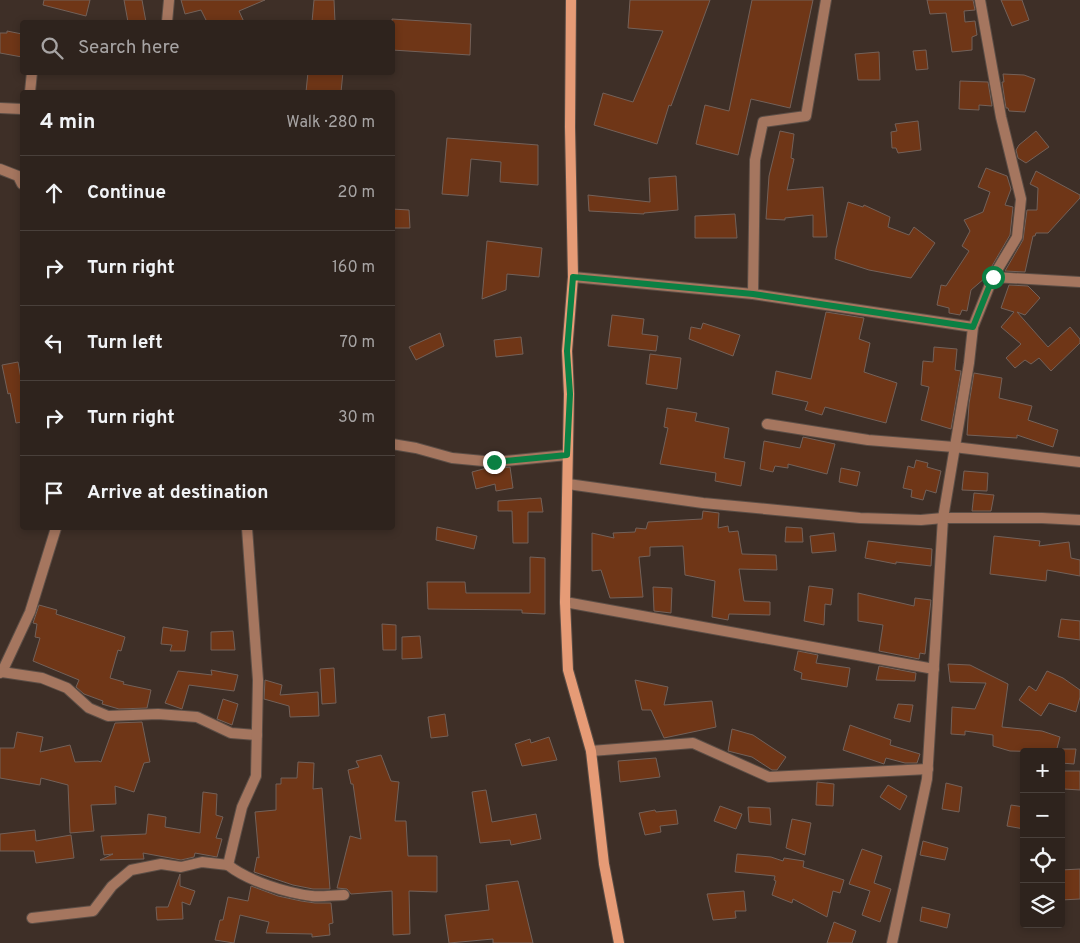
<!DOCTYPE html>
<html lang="en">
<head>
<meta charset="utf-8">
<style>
	:root { --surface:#2e231d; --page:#362b26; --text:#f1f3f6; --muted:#a7a4a4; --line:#49403b }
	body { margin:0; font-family:Overpass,sans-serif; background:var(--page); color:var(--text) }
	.controls { position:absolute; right:15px; bottom:15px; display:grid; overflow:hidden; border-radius:5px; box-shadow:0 2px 8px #0003 }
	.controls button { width:45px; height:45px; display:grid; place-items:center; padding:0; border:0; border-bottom:1px solid var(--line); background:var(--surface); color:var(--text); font:25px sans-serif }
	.stop { position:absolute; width:15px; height:15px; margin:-11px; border:4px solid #0b8043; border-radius:50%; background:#fff }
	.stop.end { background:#0b8043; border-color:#fff; box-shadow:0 1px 5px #0008 }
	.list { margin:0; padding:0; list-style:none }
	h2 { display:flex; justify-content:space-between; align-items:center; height:65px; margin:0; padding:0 20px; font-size:21px }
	h2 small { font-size:16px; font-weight:400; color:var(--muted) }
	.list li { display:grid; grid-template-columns:32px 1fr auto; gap:15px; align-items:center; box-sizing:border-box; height:75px; padding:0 20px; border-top:1px solid var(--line) }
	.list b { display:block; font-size:19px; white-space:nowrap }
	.list em { font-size:16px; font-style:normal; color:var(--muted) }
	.icon { flex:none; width:28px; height:28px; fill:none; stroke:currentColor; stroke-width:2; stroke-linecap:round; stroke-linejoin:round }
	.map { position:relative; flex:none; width:1080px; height:943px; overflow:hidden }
	.search { position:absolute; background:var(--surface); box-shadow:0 2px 8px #0003; left:20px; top:20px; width:375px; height:55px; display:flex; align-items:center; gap:12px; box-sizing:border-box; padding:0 18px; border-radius:5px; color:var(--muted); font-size:19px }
	.panel { position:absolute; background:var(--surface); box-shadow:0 2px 8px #0003; left:20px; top:90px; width:375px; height:440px; border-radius:5px }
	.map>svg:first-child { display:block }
</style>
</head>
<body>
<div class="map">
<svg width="1080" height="943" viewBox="0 0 1080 943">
	<rect width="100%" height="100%" fill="#3e2f27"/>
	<g fill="#6f3617" stroke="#736159">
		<path d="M44,0H90L86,16L43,5Z"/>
		<path d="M124,0H142L146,22H128Z"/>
		<path d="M181,0H265L239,11L244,22H207L201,10L185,14Z"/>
		<path d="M314,0H334L335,22H312Z"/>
		<path d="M630,0H710L671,106L669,105L657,144L594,125L603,93L633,102L663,31L628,28Z"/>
		<path d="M752,0H813L790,108L751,99L738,155L696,144L705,105L729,111Z"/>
		<path d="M927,0H973L975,10L964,11L965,22L975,21L977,35L972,37V50L952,52L946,13L930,14Z"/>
		<path d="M1001,0H1022L1029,20L1012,26Z"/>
		<path d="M392,19L471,24L470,55L392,50Z"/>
		<path d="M7,31L22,34V57L0,53V33H7Z"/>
		<path d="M926,50L928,69L916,70L913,51Z"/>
		<path d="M879,52L880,80H858L855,54Z"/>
		<path d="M308,72H343L341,92H306Z"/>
		<path d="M1003,74L1024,75L1035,79L1025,112L1009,111L1008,108H1006L1002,82H1004Z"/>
		<path d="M960,81L988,82L992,106L979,105V110L959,109Z"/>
		<path d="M918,121L921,150L898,153L896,148H892L891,132L897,131L895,124Z"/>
		<path d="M780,131L794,134L791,158L794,159L787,190L823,187L827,237H813V215L785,218V220L766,219L769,176Z"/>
		<path d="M1036,131L1049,147L1026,163L1018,158L1016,150L1019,145Z"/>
		<path d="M447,138L538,145V185L500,182L501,162L471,159L468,196L442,194Z"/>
		<path d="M986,168L1007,176L1011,189L1005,205L1013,207L1010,235L985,278L971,290L967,311L962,310L960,315L949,313V308L937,305L941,285L946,286L969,251L962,246L970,231L964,220L983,212L990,192L978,187Z"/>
		<path d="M1036,171L1080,195V198L1048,233H1036L1035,236H1033L1025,272L1005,271L1023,240L1027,210H1037L1038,188L1030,184Z"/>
		<path d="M676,176L678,210L644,213V214L589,211L588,195L650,202L649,178Z"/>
		<path d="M848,202L863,207L864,205L890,217L888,227L909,235L914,227L935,243L911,278L869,270L835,259L836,249Z"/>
		<path d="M392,209L409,210L410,228H392Z"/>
		<path d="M735,214L737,238H695V216Z"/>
		<path d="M487,241L542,248L539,277L507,274L506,290L482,299Z"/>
		<path d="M1009,285L1028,286L1040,298L1025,315L1017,312L1048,347L1070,327L1080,339V343L1051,371L1039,358L1031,364L1025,360L1015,368L1006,358L1021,344L1001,327L1014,312L1001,308Z"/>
		<path d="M826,312L864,318L859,339L870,343L864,372L897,383L886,423L825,407L822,415L805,410L808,402L772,394L776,371L811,379Z"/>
		<path d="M612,315L644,319L642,334L658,336L656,351L608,346Z"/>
		<path d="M703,323L740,335L733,356L689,339L691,327L701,329Z"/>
		<path d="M440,333L444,346L416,360L409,347Z"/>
		<path d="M521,337L523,354L496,357L494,340Z"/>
		<path d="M934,347L957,349L955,370L961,371L951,429L921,420L929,387L921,385L923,361L933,362Z"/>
		<path d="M650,354L681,358L677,389L646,384Z"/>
		<path d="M18,362L22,384V422L16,423L10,393L8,394L2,365Z"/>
		<path d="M974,373L1002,378L999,398L1032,406L1028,420L1058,430L1053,447L1017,435V438L967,435L969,404Z"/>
		<path d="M667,408L697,413L695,421L729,428L724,458L745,462L741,486L715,481L716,473L660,464L668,428L664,427Z"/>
		<path d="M803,437L835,444L827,474L788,464V468L775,466L773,472L760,469L764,441L800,448Z"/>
		<path d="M916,460L928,463L927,467L941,471L936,493L926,490L923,500L911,497L912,490L903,488L908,466L914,468Z"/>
		<path d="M510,467L513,488L496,491L495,484L476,489L472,472L487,468H489V470Z"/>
		<path d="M841,468L860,472L857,486L839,482Z"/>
		<path d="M964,471L988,473L987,491L962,490Z"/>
		<path d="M974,493L994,495L991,511H972Z"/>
		<path d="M541,498L543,512H528V543H513L512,511H498V501Z"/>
		<path d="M703,511L719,513L718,528L728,526L729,532L738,531L742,554L776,555L777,570L739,569L744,601L770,602V615L729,614L728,620L712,617L715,581L685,575L683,546L650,547V556L639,557L643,597L610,598L601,570L592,571V533L614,538L613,533L635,532L636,528L646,529L648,522L702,519Z"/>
		<path d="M437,527L477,536L474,549L436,540Z"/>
		<path d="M786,527L802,528L803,542H785Z"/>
		<path d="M834,533L836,551L812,553L810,536Z"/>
		<path d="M994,536L1040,541L1039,546L1069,542L1071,558L1080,560V576L1047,570L1046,581L990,574Z"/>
		<path d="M868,541L932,549L931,566L896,562V564L865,558Z"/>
		<path d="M530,557L545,558V614L522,613V610L428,609L427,582H465L466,593H530Z"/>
		<path d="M809,586L833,589L831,605L825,604L824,625L804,621Z"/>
		<path d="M653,587L672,588L671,613L654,611Z"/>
		<path d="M858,593L914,606L915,598L931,600L925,654L920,653L919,659L879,651L883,625L858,621Z"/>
		<path d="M39,605L57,610L56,614L125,637L121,651L118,650L110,678L124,682L123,684L151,690L147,708L119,709L102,704L103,701L84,694L76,687L79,680L33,661L40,638L35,637L37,624L33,623Z"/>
		<path d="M1061,619L1080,621V640L1058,637Z"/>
		<path d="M382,624L396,625V650H383Z"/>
		<path d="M163,627L188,631L185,651H170L172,645L161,644Z"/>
		<path d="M233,631L235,650H211V632Z"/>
		<path d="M420,636L422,658L402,659V637Z"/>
		<path d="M798,651L818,655L816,663L850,668L847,687L801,679L802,673L794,670Z"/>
		<path d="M948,664L970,665L1008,684L1002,727L1042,731L1060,737L1056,752L1010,751L993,746V735L965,731V735L951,734L952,707L975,709L986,683L950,682Z"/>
		<path d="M879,666L916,673L915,681L876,680Z"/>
		<path d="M334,668L336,703L322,704L320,669Z"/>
		<path d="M211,670L238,675L234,691L189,685L182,709L165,703L178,671L212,675Z"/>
		<path d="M1047,671L1063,678L1080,690V697L1076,712L1049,703L1041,716L1019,700L1029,686L1036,691Z"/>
		<path d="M265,680L282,685L280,695L318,692L319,716L290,717L289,706L264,699Z"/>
		<path d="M635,680L668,687L664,705L712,701L716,727L664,738L651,710H642Z"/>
		<path d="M223,699L238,704L232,725L217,719Z"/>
		<path d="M898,704L913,705L910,722L894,718Z"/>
		<path d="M445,714L448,736L431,738L428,717Z"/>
		<path d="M142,722L150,762L144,763L134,792L115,786L116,804L91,805L94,831L70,833L68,785L41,778L40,785L0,778V748H14L17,732L43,737L40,752L70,745L75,762L98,761L101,762L115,723Z"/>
		<path d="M850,725L891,740L890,745L920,754L917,763H905L886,758L884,764L843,750Z"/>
		<path d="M732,729L753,735L786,757L777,770H772L752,757L728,751Z"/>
		<path d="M549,737L557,760L522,766L515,744L530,739L531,743Z"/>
		<path d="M1062,749H1076L1074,764L1061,763Z"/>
		<path d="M381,755L391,781L399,782L395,821H406L408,856H437V892L409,891L410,934L393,935L392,891L351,894L347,889L337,888L350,836L361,839L353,784H351L348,770L359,767L356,761Z"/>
		<path d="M656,758L660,777L620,782L618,761Z"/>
		<path d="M298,762L314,763L313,789L322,788L330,889H313L293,885L254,872L257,857L259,858L255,812L276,810V784H281V778H297Z"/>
		<path d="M1064,771H1080V790L1064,789Z"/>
		<path d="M817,782L834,784L833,806L816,805Z"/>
		<path d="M946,783L962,787L959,812L942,809Z"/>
		<path d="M888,785L907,796L900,810L880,797Z"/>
		<path d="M486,790L492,822L536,814L541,839L511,845L510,840L480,843L472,792Z"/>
		<path d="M203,792L217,794L216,815L223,817L216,838L222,839L217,857L195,853L194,857L181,860L143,853L144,859L100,860L113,854L104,855L101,836L146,834L148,814L166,817L165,827L200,833Z"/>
		<path d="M1011,805L1024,807V829L1007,826Z"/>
		<path d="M720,806L742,814L736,829L714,821Z"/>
		<path d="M748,807L770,808L771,825L749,822Z"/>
		<path d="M655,810L656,812L676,810L678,824L660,826L661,832L645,835L639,813Z"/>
		<path d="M792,819L811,823L805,855L786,848Z"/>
		<path d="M35,830L36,841L71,835L74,858L36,863L34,851H0V834Z"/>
		<path d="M923,841L948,848L945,860L920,855Z"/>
		<path d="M862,849L882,856L874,883L891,889L880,922L862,915L870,891L849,884Z"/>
		<path d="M737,854L771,857L783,861L784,858L804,861L803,867L844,880L840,893L833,891L827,917L793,899L792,903L772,895L776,881L774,880L775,876L735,872Z"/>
		<path d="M1080,869V899L1061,900V870Z"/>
		<path d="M180,874V886L195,891L190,905L182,902L183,919L157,920L156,907H168Z"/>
		<path d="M518,881L533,943H493V939L449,943L445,915L489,910L486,885Z"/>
		<path d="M251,886L278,896L301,901L315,903H331L333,923L329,924L330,935L312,937V934L266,933L269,922L240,915L234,943L215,940L220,920H223L228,897L248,901Z"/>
		<path d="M744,891L746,911H735L736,918L713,920L707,894Z"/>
		<path d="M922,907L950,914L947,928L920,921Z"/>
		<path d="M834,922L856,931L852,943H827Z"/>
	</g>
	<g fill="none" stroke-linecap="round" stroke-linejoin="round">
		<defs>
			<g id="street">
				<path d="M167,22L169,0"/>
				<path d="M30,92L32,72"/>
				<path d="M0,108L22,109"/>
				<path d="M0,169L18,176L22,184"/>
				<path d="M573,277L753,294L973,327"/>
				<path d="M993,277L1080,282"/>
				<path d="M753,294L755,160L763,122L806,116L826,0"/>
				<path d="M767,424L868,440L954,447L1080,462"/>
				<path d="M392,444L416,448L452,458L494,462L567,455"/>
				<path d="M568,484L703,503L860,518L921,520L943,518H1042L1080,520"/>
				<path d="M565,602L934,669"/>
				<path d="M2,672L30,612L56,528"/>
				<path d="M0,673L2,672L42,678L67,688L89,708L108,716L158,714L197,717L231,733L257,735"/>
				<path d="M591,751L693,743L769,777L928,769"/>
				<path d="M228,865C248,881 287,893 312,896C322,897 334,895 344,895"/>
				<path d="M32,918L93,911L112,886L131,870L161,864L181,867L202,862L228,865L242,807L256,776L258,680L247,528"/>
				<path d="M892,943L927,779L943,518L969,363L973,327L993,277L1017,237L1021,199L1001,117L980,0"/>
			</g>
			<path id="secondary" d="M571,0L570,127L573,277L567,351L569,394L565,602L568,670L591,751L604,864L619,943"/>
		</defs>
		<use href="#street" stroke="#5c4e46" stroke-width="12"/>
		<use href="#secondary" stroke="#5c4e46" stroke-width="12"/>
		<use href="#street" stroke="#a5765f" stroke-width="10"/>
		<use href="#secondary" stroke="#e69b76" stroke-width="10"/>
	</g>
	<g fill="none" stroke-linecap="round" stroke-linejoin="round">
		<path stroke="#0b8043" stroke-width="6" d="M494,462L567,455L570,394L567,351L573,277L753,294L973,327L993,277"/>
	</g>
</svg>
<div class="controls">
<button>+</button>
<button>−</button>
<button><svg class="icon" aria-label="locate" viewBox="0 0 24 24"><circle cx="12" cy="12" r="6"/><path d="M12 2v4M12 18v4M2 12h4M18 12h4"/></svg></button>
<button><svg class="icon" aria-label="layers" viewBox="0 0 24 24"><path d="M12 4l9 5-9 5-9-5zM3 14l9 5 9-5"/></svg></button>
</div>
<div class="stop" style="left:993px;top:277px"></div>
<div class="stop end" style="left:494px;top:462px"></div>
<div class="search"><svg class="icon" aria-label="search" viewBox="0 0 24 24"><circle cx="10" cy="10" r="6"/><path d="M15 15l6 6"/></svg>Search here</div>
<section class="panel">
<h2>4 min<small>Walk · 280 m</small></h2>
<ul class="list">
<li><svg class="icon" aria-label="ahead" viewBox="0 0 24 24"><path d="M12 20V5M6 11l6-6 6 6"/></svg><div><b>Continue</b></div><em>20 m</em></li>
<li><svg class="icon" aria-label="right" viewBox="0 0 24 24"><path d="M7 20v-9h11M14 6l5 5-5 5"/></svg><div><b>Turn right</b></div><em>160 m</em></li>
<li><svg class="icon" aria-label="left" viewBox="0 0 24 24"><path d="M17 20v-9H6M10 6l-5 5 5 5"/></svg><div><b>Turn left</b></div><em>70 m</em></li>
<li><svg class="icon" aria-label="right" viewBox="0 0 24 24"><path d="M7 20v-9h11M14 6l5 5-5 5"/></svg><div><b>Turn right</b></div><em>30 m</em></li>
<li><svg class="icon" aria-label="arrive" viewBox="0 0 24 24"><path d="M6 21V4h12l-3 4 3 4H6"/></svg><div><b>Arrive at destination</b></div></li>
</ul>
</section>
</div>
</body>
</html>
